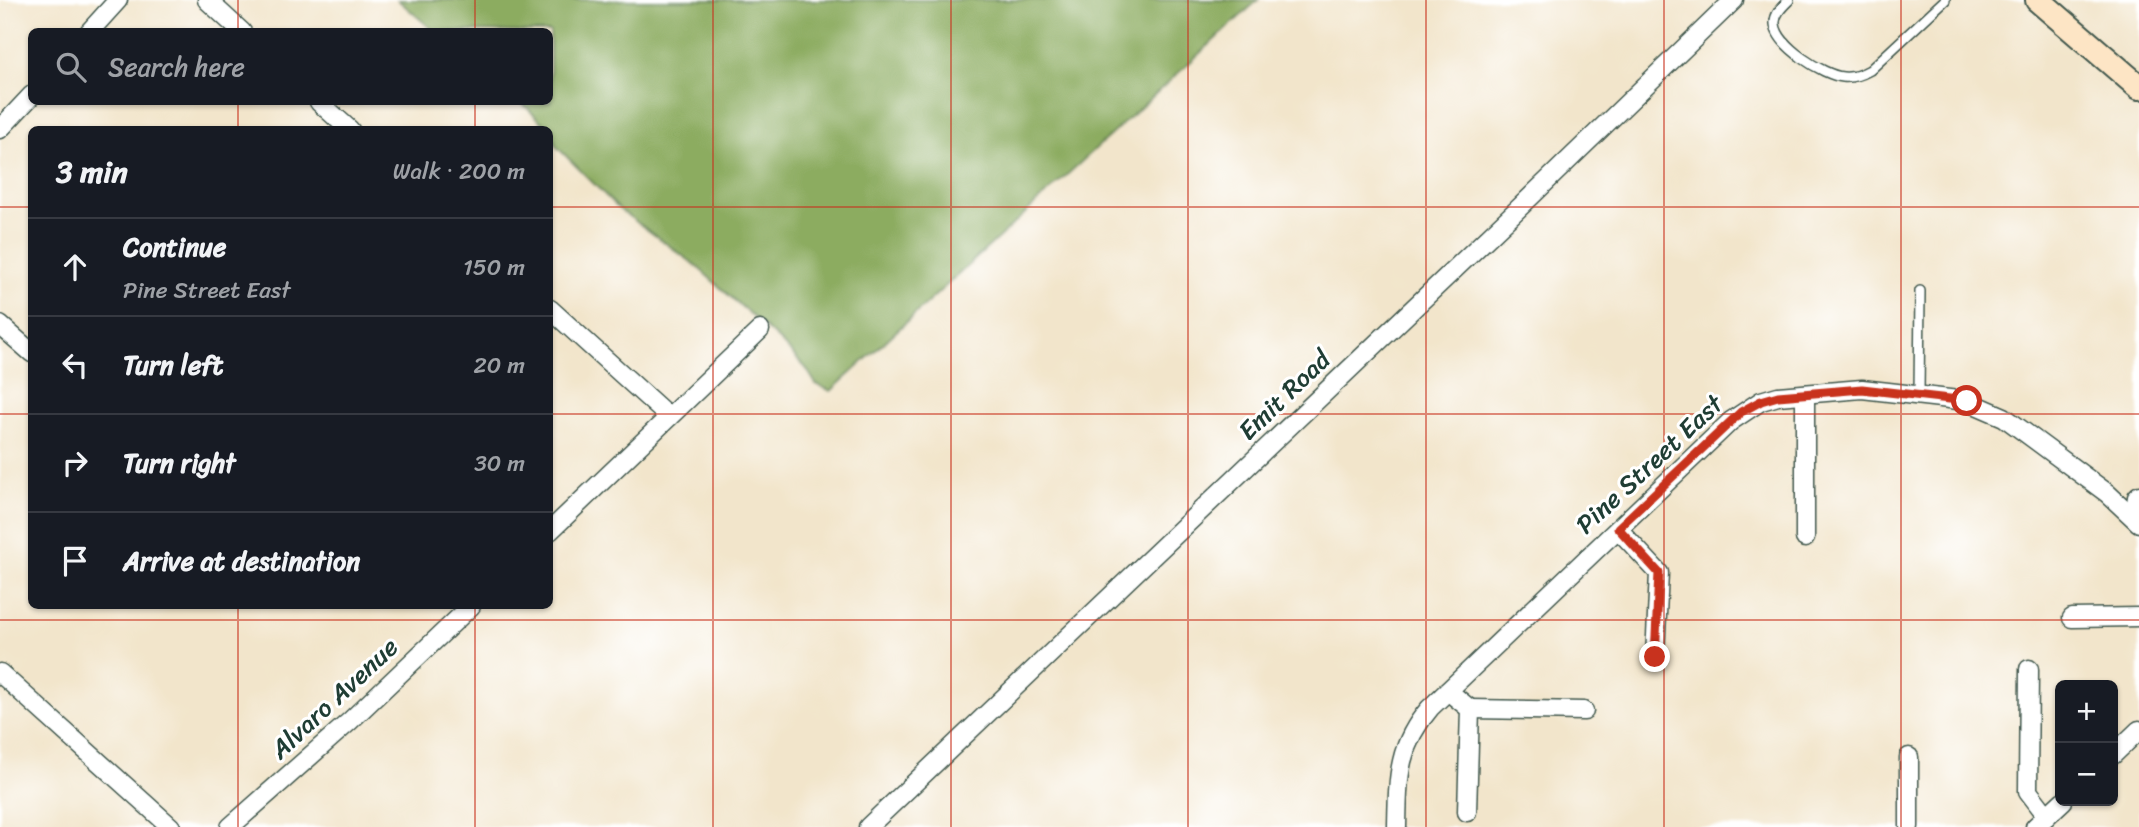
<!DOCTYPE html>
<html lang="en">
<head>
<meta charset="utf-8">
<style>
	:root { --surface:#171b24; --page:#20242c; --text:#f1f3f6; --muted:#9ea1a6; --line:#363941 }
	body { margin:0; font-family:Sriracha,sans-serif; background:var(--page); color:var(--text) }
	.controls { position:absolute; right:21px; bottom:21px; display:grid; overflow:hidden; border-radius:10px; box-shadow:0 2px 5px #0004 }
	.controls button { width:63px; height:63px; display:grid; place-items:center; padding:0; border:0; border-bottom:2px solid var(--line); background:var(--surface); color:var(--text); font:35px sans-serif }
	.stop { position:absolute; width:21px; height:21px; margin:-16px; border:5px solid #c8321e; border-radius:50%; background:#fff }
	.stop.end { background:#c8321e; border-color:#fff; box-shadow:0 2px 7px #0008 }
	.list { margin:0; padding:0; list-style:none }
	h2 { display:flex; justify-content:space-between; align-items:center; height:91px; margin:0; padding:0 28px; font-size:30px }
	h2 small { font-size:23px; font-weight:400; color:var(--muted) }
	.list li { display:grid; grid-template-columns:46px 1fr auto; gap:21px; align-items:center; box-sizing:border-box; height:98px; padding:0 28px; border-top:2px solid var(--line) }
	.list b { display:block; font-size:26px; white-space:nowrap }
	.list p { margin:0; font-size:23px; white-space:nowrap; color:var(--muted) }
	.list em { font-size:23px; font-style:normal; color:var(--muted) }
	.icon { flex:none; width:38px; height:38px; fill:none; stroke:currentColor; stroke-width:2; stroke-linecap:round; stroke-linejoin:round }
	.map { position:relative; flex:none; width:2139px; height:827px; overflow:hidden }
	.search { position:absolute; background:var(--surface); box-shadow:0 2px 5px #0004; left:28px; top:28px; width:525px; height:77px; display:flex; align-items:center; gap:18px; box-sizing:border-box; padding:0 24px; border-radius:10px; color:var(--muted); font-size:26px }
	.panel { position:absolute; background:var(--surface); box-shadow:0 2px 5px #0004; left:28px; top:126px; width:525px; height:483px; border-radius:10px }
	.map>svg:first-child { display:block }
</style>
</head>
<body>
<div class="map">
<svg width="2139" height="827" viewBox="0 0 2139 827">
	<rect width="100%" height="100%" fill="#fff"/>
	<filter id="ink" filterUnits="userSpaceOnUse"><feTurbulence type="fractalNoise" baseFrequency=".0143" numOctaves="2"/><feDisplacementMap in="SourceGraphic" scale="14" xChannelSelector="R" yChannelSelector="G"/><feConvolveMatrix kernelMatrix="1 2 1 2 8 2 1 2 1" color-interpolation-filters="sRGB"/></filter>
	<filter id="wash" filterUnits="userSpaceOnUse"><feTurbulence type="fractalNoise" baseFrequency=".00686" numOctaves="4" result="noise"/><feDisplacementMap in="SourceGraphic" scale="28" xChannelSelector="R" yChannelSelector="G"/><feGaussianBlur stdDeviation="1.57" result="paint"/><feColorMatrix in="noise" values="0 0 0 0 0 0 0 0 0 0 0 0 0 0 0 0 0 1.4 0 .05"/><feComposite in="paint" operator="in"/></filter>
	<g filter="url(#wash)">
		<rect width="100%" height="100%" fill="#f2e5cb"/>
		<path fill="#8cac60" stroke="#56744a" stroke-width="2" d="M398,0H1258L831,391L816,384L806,368L781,342L694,264L619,209L556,146L550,130L521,102H550V32L434,31Z"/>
	</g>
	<g filter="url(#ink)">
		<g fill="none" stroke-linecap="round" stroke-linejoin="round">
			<defs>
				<g id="lane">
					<path d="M1789,0C1783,6 1774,14 1775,24C1777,46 1823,75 1843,77C1853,78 1861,75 1870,70L1945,0"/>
					<path d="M1919,395L1920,291"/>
				</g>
				<g id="street">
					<path d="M207,0L242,32"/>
					<path d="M89,32L118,0"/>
					<path d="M319,102L350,130"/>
					<path d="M0,129L32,95"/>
					<path d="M550,309L669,417"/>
					<path d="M0,325L32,353"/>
					<path d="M1805,394V538"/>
					<path d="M2134,517L2137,497L2139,495"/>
					<path d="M1618,529L1659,573L1655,657"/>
					<path d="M550,531L760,330"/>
					<path d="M2072,618L2139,617"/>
					<path d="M2029,669L2028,791L2047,816"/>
					<path d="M0,673L171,827"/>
					<path d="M1448,691L1470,709L1467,812"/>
					<path d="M1470,709L1584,711"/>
					<path d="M2113,755L2139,730"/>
					<path d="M1909,757V827"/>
					<path d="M230,827L350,721L471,606"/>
					<path d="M868,827L1520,207L1734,0"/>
					<path d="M1397,827C1398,779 1397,746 1430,708L1731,421L1761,401L1778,396L1862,389L1967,401L2004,417L2107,493L2139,523"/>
					<path d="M2035,827L2063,801"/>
				</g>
				<path id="secondary" d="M2038,0L2139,87"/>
			</defs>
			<use href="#lane" stroke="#3f564b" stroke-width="12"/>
			<use href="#street" stroke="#3f564b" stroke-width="21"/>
			<use href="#secondary" stroke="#3f564b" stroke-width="28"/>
			<use href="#lane" stroke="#fff" stroke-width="9"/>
			<use href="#street" stroke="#fff" stroke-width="18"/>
			<use href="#secondary" stroke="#fde5c5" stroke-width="24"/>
		</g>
	</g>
	<g fill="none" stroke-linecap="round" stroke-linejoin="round" filter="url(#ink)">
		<path stroke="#c8321e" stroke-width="9" d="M1655,657L1659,573L1618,528L1741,412L1761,401L1778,396L1862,389L1967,401"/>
	</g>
	<path fill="none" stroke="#c8321e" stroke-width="2" stroke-opacity="0.55" d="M238,0V32M475,0V32M713,0V827M951,0V827M1188,0V827M1426,0V827M1664,0V827M1901,0V827M238,102V130M475,102V130M0,207H32M550,207H2139M0,414H32M550,414H2139M238,606V827M475,606V827M0,620H2139"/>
	<g text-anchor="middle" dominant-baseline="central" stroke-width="6" stroke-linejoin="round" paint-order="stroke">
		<g font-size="26" fill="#1f3d34" stroke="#fff">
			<text transform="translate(1284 395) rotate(-44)">Emit Road</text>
			<text transform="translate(1649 464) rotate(-43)">Pine Street East</text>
			<text transform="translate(334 698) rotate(-43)">Alvaro Avenue</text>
		</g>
	</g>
</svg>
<div class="controls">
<button>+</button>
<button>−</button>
</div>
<div class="stop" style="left:1967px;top:401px"></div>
<div class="stop end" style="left:1655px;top:657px"></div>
<div class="search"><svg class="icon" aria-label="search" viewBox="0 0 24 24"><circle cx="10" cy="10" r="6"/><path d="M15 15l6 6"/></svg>Search here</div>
<section class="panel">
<h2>3 min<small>Walk · 200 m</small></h2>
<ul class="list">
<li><svg class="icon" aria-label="ahead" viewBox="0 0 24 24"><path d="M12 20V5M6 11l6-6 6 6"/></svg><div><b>Continue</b><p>Pine Street East</p></div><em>150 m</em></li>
<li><svg class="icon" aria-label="left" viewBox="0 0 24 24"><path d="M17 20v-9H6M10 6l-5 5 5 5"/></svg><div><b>Turn left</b></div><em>20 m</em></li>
<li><svg class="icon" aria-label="right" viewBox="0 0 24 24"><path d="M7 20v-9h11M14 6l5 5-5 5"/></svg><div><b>Turn right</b></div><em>30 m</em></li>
<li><svg class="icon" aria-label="arrive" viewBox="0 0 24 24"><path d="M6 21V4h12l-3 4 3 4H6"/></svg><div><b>Arrive at destination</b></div></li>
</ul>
</section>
</div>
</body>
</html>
